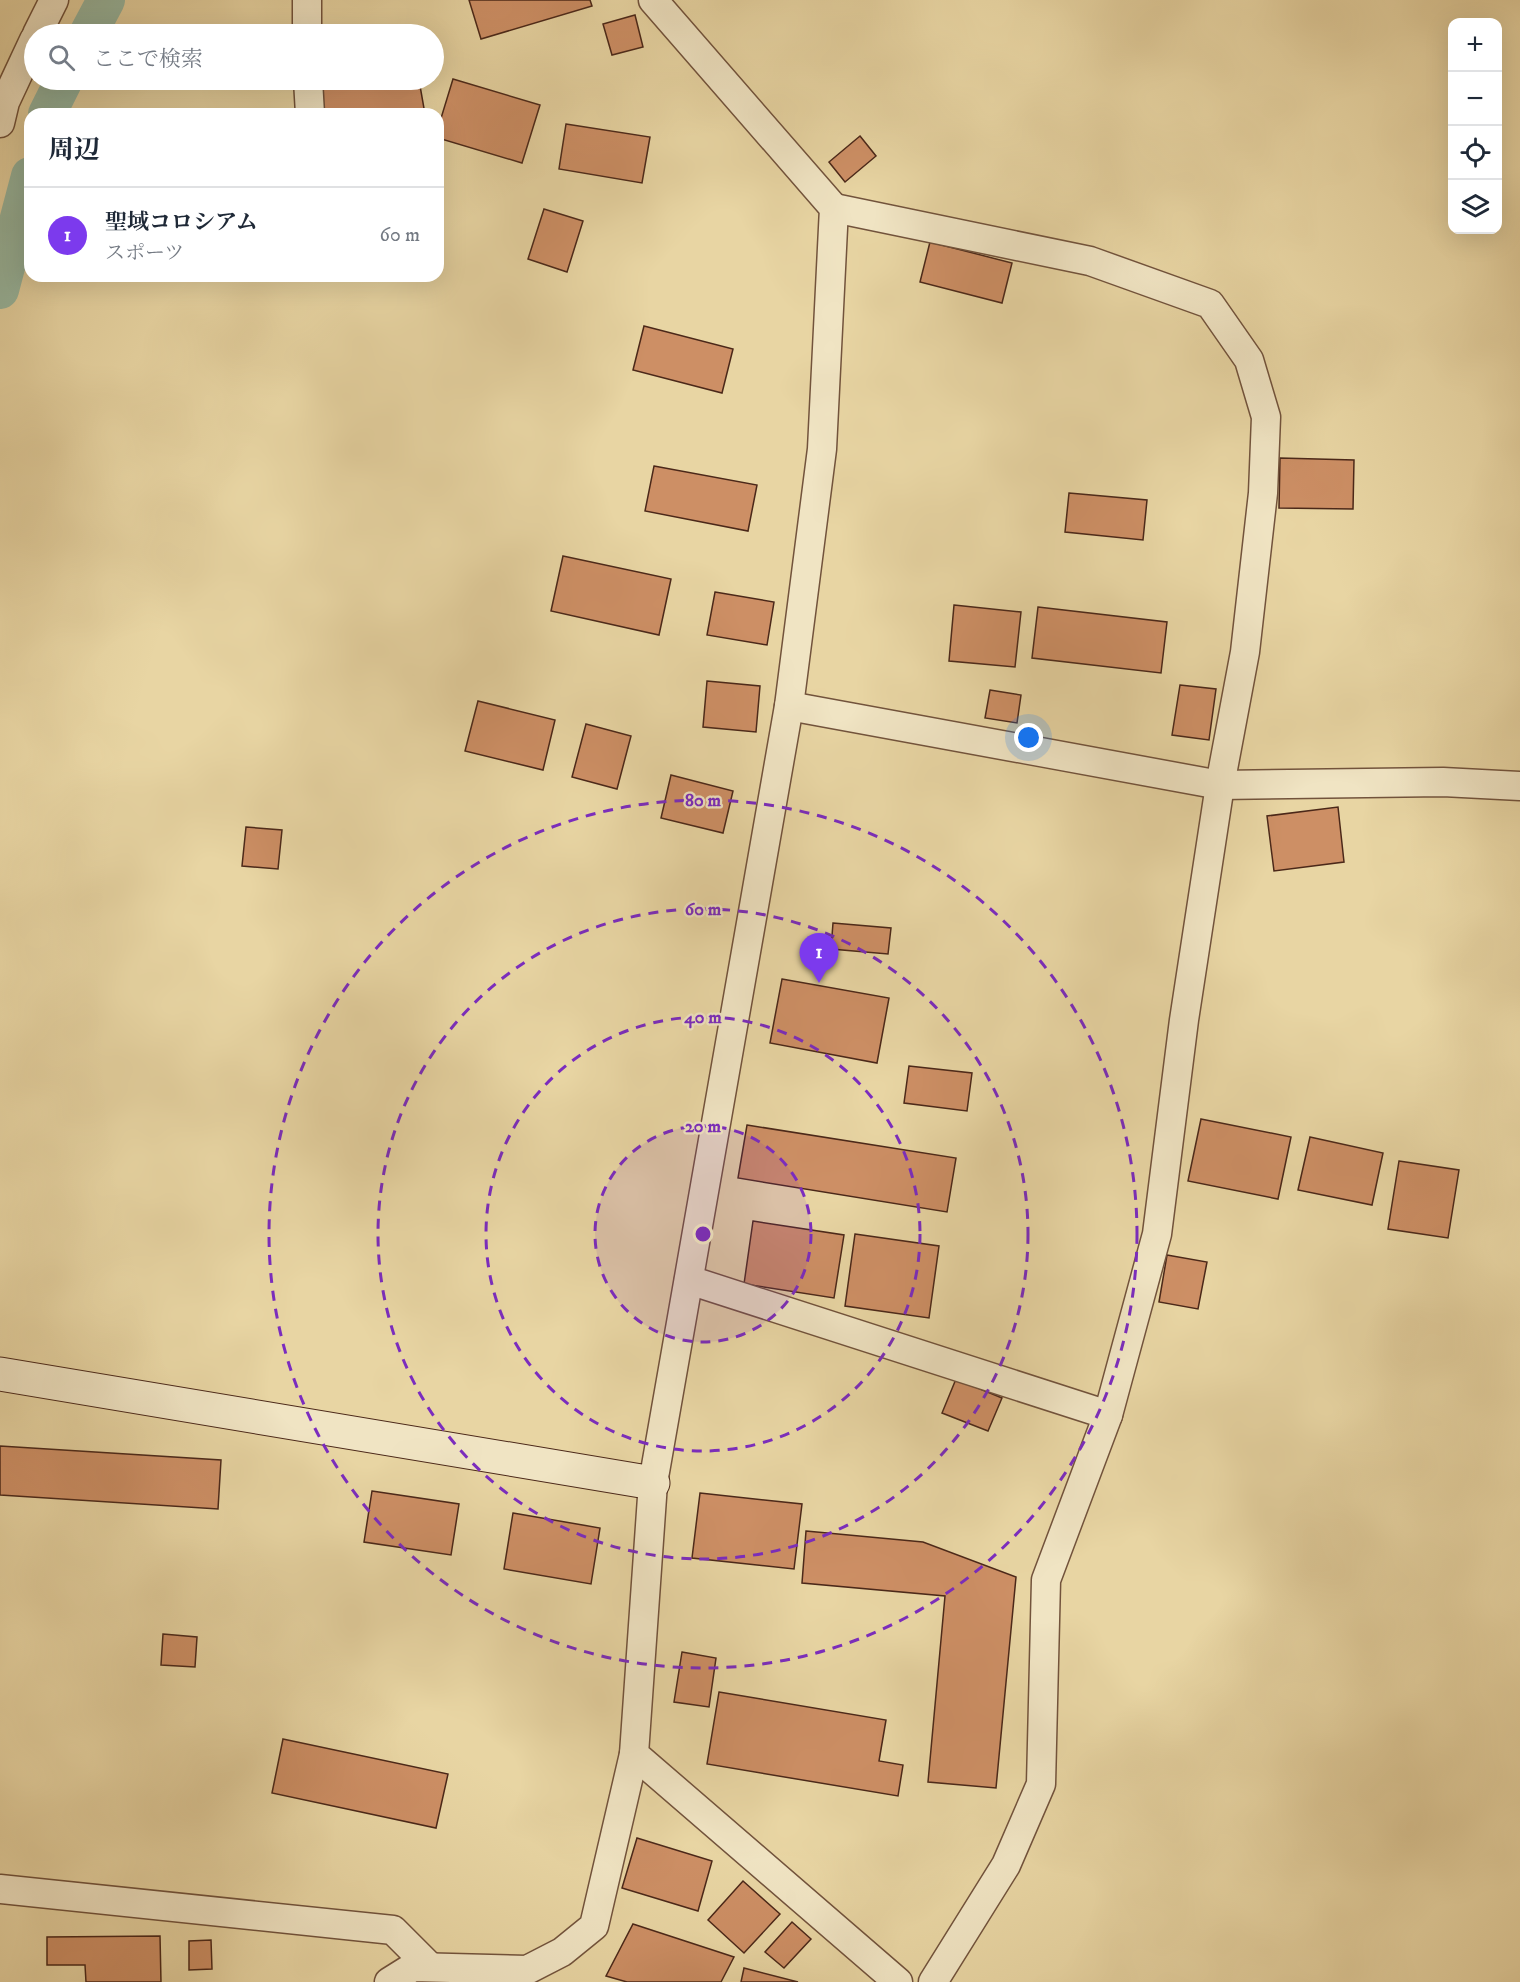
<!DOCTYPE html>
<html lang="ja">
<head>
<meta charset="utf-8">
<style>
	:root { --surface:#fff; --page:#f2f2f3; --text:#1f2937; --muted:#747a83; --line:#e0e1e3; --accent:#7c3aed }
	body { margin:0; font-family:"IM FELL DW Pica","Noto Serif JP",serif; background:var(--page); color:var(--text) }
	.controls { position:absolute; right:18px; top:18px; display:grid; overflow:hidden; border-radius:12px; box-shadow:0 6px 24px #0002 }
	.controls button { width:54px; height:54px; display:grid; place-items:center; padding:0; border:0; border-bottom:2px solid var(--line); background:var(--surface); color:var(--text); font:30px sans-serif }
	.you { position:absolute; left:1029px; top:738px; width:21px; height:21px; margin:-15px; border:4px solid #fff; border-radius:50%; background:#1a73e8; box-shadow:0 0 0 9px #1a73e833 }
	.badge { display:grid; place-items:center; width:39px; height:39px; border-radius:50%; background:var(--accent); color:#fff; font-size:20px; font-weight:700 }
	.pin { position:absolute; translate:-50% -50px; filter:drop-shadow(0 2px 3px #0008) }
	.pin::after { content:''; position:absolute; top:32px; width:21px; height:18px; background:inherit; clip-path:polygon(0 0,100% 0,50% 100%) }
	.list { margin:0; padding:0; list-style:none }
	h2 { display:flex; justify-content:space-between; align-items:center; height:78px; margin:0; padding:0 24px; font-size:26px }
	h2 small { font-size:20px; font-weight:400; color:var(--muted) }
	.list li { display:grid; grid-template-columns:39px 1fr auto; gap:18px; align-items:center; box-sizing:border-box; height:96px; padding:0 24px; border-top:2px solid var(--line) }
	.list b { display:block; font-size:22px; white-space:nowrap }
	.list p { margin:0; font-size:20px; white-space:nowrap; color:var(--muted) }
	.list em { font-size:20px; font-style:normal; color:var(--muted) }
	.icon { flex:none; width:33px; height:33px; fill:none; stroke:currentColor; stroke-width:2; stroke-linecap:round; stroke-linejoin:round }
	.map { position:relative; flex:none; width:1520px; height:1982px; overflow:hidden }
	.search { position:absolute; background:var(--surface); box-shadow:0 6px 24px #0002; left:24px; top:24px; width:420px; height:66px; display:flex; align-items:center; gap:15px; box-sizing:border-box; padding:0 21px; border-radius:33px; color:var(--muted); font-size:22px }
	.panel { position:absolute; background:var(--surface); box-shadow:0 6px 24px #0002; left:24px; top:108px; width:420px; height:174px; border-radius:18px }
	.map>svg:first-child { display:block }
</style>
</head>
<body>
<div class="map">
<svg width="1520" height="1982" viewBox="0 0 1520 1982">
	<rect width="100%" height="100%" fill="#e8d5a3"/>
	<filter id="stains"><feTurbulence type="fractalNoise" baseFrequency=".00333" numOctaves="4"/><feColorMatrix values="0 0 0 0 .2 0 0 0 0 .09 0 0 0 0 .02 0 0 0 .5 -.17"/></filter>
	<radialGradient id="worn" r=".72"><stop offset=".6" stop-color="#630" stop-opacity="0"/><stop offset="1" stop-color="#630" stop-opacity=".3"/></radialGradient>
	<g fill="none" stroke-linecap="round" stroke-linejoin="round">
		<g stroke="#98b9a2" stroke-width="38">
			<path d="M88,34L106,0"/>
			<path d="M47,114L64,80"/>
			<path d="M0,290L30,176"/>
		</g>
	</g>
	<g fill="#cd8f65" stroke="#4b2819" stroke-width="1.5">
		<path d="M469,0H590L592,6L481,39Z"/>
		<path d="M635,15L643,47L612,55L603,24Z"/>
		<path d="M453,79L540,105L522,163L438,138V128Z"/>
		<path d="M318,80H419L425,114H325Z"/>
		<path d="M566,124L650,137L642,183L559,169Z"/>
		<path d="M860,136L876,156L845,182L829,162Z"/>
		<path d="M544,209L583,221L567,272L528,259Z"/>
		<path d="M930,242L1012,263L1002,303L920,282Z"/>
		<path d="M644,326L733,349L722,393L633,370Z"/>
		<path d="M1280,458L1354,460L1353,509L1279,508Z"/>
		<path d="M654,466L757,485L748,531L645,511Z"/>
		<path d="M1069,493L1147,500L1143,540L1065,532Z"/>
		<path d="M563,556L671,579L659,635L551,611Z"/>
		<path d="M715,592L774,602L767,645L707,635Z"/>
		<path d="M954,605L1021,612L1015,667L949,661Z"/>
		<path d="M1038,607L1167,622L1161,673L1032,658Z"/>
		<path d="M707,681L760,686L756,732L703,727Z"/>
		<path d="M1180,685L1216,689L1209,740L1172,735Z"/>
		<path d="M990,690L1021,695L1017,723L985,718Z"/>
		<path d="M478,701L555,720L543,770L465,751Z"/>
		<path d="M586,724L631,736L617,789L572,777Z"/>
		<path d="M671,775L733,791L723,833L661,818Z"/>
		<path d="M1338,807L1344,862L1274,871L1267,816Z"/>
		<path d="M246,827L282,830L278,869L242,866Z"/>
		<path d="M833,923L891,928L888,954L831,949Z"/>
		<path d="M782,979L889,998L877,1063L770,1043Z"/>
		<path d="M909,1066L972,1073L967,1111L904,1103Z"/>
		<path d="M1201,1119L1291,1137L1278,1199L1188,1181Z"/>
		<path d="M747,1125L956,1158L947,1212L738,1178Z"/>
		<path d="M1310,1137L1383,1153L1372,1205L1298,1190Z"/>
		<path d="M1399,1161L1459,1170L1448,1238L1388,1229Z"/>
		<path d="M753,1221L844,1235L834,1298L744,1284Z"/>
		<path d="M855,1234L939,1246L929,1318L845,1306Z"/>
		<path d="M1167,1255L1207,1262L1198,1309L1159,1302Z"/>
		<path d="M956,1379L1002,1398L988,1431L942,1413Z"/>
		<path d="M0,1446L221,1460L218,1509L0,1495Z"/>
		<path d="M372,1491L459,1504L451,1555L364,1542Z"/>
		<path d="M700,1493L802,1504L794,1569L692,1558Z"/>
		<path d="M513,1513L600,1528L591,1584L504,1569Z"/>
		<path d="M806,1531L923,1542L1016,1577L996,1788L928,1782L945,1596L802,1583Z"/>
		<path d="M163,1634L197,1637L195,1667L161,1665Z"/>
		<path d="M682,1652L716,1658L709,1707L674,1702Z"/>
		<path d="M719,1692L886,1720L879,1761L903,1765L898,1796L707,1764Z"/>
		<path d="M283,1739L448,1774L436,1828L272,1793Z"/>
		<path d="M637,1838L712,1861L698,1911L622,1888Z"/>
		<path d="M743,1881L780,1914L744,1953L708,1920Z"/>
		<path d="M792,1922L811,1939L784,1968L765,1952Z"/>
		<path d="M633,1924L734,1957L721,1982H627L606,1976Z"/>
		<path d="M160,1936L161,1982H86L85,1965H47V1937Z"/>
		<path d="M211,1940L212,1969L189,1970V1941Z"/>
		<path d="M744,1968L798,1982H741Z"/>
	</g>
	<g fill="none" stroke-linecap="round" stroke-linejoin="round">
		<defs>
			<g id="street">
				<path d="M653,0L834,208L822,449L789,706L653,1483L634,1754L898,1982"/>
				<path d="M37,34L54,0"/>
				<path d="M307,34V0"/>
				<path d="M308,80L310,114"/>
				<path d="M0,123L5,102L34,40"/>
				<path d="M834,208L1090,261L1210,304L1249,360L1266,417L1263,493L1245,652L1220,785L1184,1020L1157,1234L1108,1415L1046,1580L1041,1784L1006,1865L933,1982"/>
				<path d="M789,706L1220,785L1443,782L1520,786"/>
				<path d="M689,1280L1108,1415"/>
				<path d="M0,1889L393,1930L430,1967"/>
				<path d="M389,1982L413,1967L527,1970L562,1952L594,1926L634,1754"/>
			</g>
			<path id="secondary" d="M0,1374L653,1483"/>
		</defs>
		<use href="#street" stroke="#72533c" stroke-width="31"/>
		<use href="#secondary" stroke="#4b2819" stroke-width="35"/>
		<use href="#street" stroke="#f0e4c3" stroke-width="28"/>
		<use href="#secondary" stroke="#f0e4c3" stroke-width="33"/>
	</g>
	<circle cx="703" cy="1234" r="108" fill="#7b2cbf" fill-opacity=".12"/>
	<g fill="none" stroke="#7b2cbf" stroke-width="3" stroke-dasharray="10 8">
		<circle cx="703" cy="1234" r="108"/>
		<circle cx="703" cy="1234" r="217"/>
		<circle cx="703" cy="1234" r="325"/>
		<circle cx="703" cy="1234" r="434"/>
	</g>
	<circle cx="703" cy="1234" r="9" fill="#7b2cbf" stroke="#f0e4c3" stroke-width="3"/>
	<g font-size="18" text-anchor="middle" font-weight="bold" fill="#7b2cbf" stroke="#f0e4c3" stroke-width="4.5" stroke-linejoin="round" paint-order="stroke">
		<text x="703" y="806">80 m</text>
		<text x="703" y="915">60 m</text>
		<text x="703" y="1023">40 m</text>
		<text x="703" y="1132">20 m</text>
	</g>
	<rect width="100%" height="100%" filter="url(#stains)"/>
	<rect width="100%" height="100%" fill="url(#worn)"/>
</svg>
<div class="controls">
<button>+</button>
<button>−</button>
<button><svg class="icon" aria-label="locate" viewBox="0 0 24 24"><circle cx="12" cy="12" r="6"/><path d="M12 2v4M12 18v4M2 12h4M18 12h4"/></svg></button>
<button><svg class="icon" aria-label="layers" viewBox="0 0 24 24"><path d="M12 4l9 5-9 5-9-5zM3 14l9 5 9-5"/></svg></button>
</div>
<div class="you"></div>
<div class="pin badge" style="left:819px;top:983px">1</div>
<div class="search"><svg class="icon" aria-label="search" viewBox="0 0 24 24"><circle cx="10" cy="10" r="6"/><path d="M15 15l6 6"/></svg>ここで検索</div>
<section class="panel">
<h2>周辺<small></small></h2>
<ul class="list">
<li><span class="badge">1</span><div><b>聖域コロシアム</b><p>スポーツ</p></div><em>60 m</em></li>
</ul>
</section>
</div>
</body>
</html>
